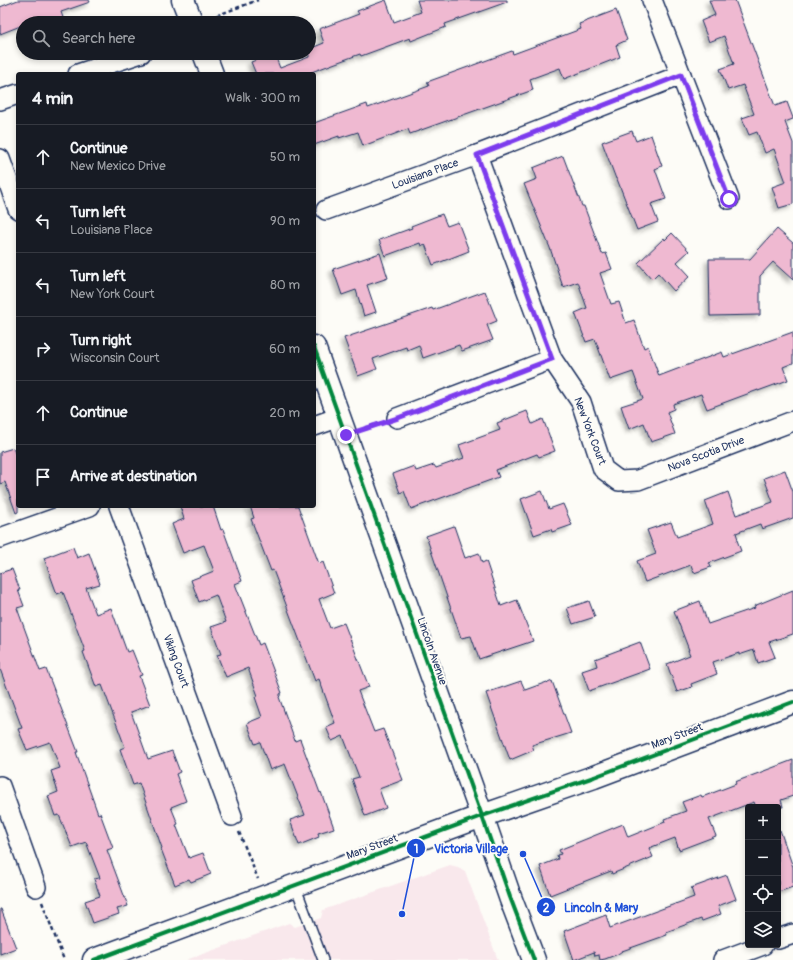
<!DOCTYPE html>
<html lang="en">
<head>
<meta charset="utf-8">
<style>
	:root { --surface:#171b24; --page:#20242c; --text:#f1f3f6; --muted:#9ea1a6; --line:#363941 }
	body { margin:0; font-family:Pangolin,sans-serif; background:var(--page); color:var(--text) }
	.controls { position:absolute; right:12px; bottom:12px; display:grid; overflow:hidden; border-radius:4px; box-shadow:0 2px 6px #0003 }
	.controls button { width:36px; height:36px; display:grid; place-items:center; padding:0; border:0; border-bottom:1px solid var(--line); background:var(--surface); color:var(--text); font:20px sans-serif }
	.stop { position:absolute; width:12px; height:12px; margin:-9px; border:3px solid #7c3aed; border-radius:50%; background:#fff }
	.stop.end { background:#7c3aed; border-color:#fff; box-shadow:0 1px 4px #0008 }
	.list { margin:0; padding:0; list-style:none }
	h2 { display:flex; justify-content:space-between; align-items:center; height:52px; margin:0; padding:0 16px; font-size:17px }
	h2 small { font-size:13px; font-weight:400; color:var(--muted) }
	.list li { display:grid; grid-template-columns:26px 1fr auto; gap:12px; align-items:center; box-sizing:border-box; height:64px; padding:0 16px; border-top:1px solid var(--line) }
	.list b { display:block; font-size:15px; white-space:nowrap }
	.list p { margin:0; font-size:13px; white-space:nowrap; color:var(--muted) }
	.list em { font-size:13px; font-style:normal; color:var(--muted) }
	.icon { flex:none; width:22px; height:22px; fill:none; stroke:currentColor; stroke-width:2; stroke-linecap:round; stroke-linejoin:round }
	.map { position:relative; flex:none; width:793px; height:960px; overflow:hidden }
	.search { position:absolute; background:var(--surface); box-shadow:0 2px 6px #0003; left:16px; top:16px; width:300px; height:44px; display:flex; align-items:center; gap:10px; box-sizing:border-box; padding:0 14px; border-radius:22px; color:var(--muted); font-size:15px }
	.panel { position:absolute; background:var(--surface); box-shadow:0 2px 6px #0003; left:16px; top:72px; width:300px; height:436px; border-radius:4px }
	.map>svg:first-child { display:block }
</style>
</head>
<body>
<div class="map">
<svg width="793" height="960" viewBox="0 0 793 960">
	<defs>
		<filter id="shadow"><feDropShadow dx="-3.5" dy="3.5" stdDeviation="2" flood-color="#0004"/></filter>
	</defs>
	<rect width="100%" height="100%" fill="#fdfcf7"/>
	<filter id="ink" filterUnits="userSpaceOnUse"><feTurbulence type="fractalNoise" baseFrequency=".025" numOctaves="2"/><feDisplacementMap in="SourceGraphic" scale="8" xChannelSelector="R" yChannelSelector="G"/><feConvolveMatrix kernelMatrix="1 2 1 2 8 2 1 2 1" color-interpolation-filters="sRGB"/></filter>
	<g filter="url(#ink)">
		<path fill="#f9e8ec" d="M450,865L458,867L465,871L498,960H186L289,923L295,927L321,918L323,910Z"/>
		<g fill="#efb9d1" stroke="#1b2f5e" filter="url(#shadow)">
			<path d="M18,0H89L90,2L61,12L65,23H43L42,19L30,23H23V25L0,34V7Z"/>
			<path d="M386,0L394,22L421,12L417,0H507V2L445,24L446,27L411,41L410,38L361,56L360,54L306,74H256L251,62L274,53L280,68L309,57V49L324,43L319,29L359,14L357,11Z"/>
			<path d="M709,0H735L775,106L787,102L793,118V119L785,122L793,143V204L779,208L772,187L786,182L774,149L765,153L757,132L749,135L742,118L754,114L743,85L728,90L720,69L734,64L724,36L709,42L701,21L715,15Z"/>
			<path d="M616,10L627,40L616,45L620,57L564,79L560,68L530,79L533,90L410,134L408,129L363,146L358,132L339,138V136L314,145V123L367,104L368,108L429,86L427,82L512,51L513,54L581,29L579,24Z"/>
			<path d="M632,131L636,141L651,135L662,166L655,169L666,199L651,204L658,222L637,230L617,179H616L602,142Z"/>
			<path d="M563,156L582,206H584L602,254L606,253L612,269L600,273L611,304L619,302L626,323L634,320L644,348L648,346L659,376L722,352L724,357L793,332V363L783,367L788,380L758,391V390L707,409L701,394L673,404L674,409L667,412L675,434L651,442L644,423L629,429L621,406L643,399L633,372L610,380L595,339L586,342L575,313L587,308L578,282L563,287L550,248L524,184L537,179L533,168Z"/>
			<path d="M442,214L447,226L458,222L469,251L433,265L425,244L421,246L420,243L385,256L379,240L412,228L411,226Z"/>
			<path d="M777,229L793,243V280L773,262L760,276V315L710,316L709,259H750Z"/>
			<path d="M672,233L689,251L677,262L690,276L674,291L658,273L652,279L638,263L664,238L665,240Z"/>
			<path d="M380,253L388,278L367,285L376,312L364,316L356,290L342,295L333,269Z"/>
			<path d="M485,291L497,321L487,325L493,340L462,351L459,345L423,358L419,345L407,350L406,347L373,359L377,369L358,376L344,338L432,308L433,310Z"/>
			<path d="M527,411L532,424L543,419L555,451L539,457L537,454L496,470L499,477L411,509L404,491L400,493L393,474L414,466L416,471L434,465L436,468L464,458L459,445L500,430L497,423Z"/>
			<path d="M13,448L18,460V512L16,513L5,482L0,484V452Z"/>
			<path d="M785,470L793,492V518L762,529L760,524L736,533L738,539L737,540L741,551L709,563L711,567L694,573L691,565L645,582L637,561L656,554L647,530L671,522L677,537L713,524L705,501L728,492L736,515L773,502L764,478Z"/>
			<path d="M542,491L549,509L563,504L572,525L552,532L551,529L534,535L521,499Z"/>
			<path d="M180,506H213L221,530L223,529L242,581L235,584L259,645L263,643L282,693L280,694V696L279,697L295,741L300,739L320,793L321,792L334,828L318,833L319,837L299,845L290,820L305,815L285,764L270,770L260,742L255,744L247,723L262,717L255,697L258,696L248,668L226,677L217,655L221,654L211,627L226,622L216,595L199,602L191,580L214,571L204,545L183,553L172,524L184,519Z"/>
			<path d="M250,506H298L319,564L323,562L334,593L319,599L330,628L344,623L369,687L358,691L374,732L383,729L403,780L379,789L386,808L365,816L352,779L359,777L343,736L332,741L326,727L335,723L319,679L315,681L273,570L271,571L251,519L254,518Z"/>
			<path d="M454,526L465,558L479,553L482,563L486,561L501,606L517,600L533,641L479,659L471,636L461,638L426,536Z"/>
			<path d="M73,547L77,558L89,553L100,584L86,588L96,614L111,608L127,652L132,650L142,675L139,676L150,705L131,712L148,759L172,751L180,772L176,774L186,801L171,807L178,824L176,825L189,858L203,853L211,874L191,882L189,879L175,885L161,849L162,848L139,783L133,785L120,749L125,747L102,685L96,687L83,652L85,651L63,592L57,594L44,558Z"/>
			<path d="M12,569L20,590H18L24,606L17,608L40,671L46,669L78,752H76L77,755L98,814L100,813L113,848L107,850L128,906L117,909L119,914L93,923L85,901L100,896L94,879L100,878L86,842L72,847L59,815L55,816L48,796L58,792L51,771L60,768L50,742L27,750L18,729L22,728L0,669V573Z"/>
			<path d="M793,590V634L769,642L775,657L758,663L754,650L739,655V653L713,662L717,674L691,684L692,687L677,692L667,664L690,655L688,650H689L674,611L700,601L708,624L755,608L754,606Z"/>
			<path d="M589,601L595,617L573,624L567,608Z"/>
			<path d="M640,642L650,669L589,691L582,671L597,666L595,659Z"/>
			<path d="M521,681L525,690L547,682L548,683L552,681L571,733L532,745L534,750L510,760L486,693Z"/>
			<path d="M793,760V796L781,800L783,807H756L754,802L709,819L716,836L679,850L675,838L649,848L653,857L612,874L611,871L550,895L540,866L558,859L557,855L561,854L559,850L623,824L628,837L665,822L664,819L686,811L682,802L701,795L702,797L736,784L735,782Z"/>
			<path d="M780,830L793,867V887L778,892V831Z"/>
			<path d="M727,875L736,899L718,906L721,914L702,921L701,919L666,932L667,935L622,951L618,954L605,959L600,960L599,955L595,956L594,952L574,960L564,931L606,915L610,928L694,897L691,888Z"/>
			<path d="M0,909H1L16,948L0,954Z"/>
		</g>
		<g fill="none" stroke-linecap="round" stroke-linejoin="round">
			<defs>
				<path id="lane" d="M295,885L323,960"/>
				<g id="street">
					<path d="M652,0L729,199"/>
					<path d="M78,74L141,53"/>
					<path d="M0,100L18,94"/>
					<path d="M477,155L552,359L581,402L603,469L619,481L638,480L793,421"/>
					<path d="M0,159L18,209"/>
					<path d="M326,210L477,155L681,75"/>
					<path d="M397,418L552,359"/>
					<path d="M314,426L340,417"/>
					<path d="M119,506L232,816"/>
					<path d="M0,538L90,506"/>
					<path d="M0,786L36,887"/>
					<path d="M778,939L793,934"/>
					<path d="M723,960L763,945"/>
				</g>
				<g id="secondary">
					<path d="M183,0L192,23"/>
					<path d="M204,53L212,74"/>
					<path d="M314,347L482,816L510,897L534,960"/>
					<path d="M94,960L482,816L594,777L793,702"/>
				</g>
			</defs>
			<use href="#lane" stroke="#1b2f5e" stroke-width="12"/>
			<use href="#street" stroke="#1b2f5e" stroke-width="22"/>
			<use href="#secondary" stroke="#1b2f5e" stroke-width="25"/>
			<g stroke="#1b2f5e" stroke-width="2.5" stroke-dasharray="4 3" stroke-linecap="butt">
				<path d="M210,18L258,0"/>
				<path d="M364,429L382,423"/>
				<path d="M239,832L258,879"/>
				<path d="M42,902L64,960"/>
			</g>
			<use href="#lane" stroke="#fdfcf7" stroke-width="9"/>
			<use href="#street" stroke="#fdfcf7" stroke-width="19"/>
			<use href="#secondary" stroke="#fdfcf7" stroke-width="22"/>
			<defs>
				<g id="cycleway">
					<path d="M314,347L482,816L510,897L534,960"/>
					<path d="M94,960L482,816L594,777L793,702"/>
				</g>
			</defs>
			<use href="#cycleway" stroke="#fdfcf7" stroke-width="6"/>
			<use href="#cycleway" stroke="#00873e" stroke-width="4"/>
		</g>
	</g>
	<g fill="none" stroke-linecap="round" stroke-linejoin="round" filter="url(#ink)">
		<path stroke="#7c3aed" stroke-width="5" d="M346,435L398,418L552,359L477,155L681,75L729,199"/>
	</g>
	<g text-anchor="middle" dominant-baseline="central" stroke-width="4" stroke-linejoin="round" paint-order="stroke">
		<g font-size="11" fill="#1b2f5e" stroke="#fdfcf7">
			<text transform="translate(425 174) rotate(-20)">Louisiana Place</text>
			<text transform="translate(590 431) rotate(69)">New York Court</text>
			<text transform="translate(706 454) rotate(-21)">Nova Scotia Drive</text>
			<text transform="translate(432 651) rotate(71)">Lincoln Avenue</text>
			<text transform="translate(176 661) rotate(70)">Viking Court</text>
			<text transform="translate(677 736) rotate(-21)">Mary Street</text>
			<text transform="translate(372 847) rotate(-20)">Mary Street</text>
		</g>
	</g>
	<path fill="none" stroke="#1d4ed8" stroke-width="1.5" d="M402 914L416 848M523 854L546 907"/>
	<g fill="#1d4ed8" stroke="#fdfcf7" stroke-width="1.5">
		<circle cx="402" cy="914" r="4"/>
		<circle cx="523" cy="854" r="4"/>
		<circle cx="416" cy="848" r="10"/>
		<circle cx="546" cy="907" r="10"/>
	</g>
	<g font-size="12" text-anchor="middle" font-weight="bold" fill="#fff">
		<text x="416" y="853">1</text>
		<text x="546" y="912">2</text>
	</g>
	<g font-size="12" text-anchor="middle" font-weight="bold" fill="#1d4ed8" stroke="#fdfcf7" stroke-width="4" stroke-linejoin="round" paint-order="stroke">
		<text x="471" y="853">Victoria Village</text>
		<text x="601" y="912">Lincoln &amp; Mary</text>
	</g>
</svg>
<div class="controls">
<button>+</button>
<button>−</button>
<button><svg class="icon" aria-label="locate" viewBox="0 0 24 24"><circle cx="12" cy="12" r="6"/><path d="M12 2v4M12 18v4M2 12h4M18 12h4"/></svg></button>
<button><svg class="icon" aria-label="layers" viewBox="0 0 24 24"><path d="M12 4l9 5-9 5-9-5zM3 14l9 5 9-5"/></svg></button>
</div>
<div class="stop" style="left:729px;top:199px"></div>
<div class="stop end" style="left:346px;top:435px"></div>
<div class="search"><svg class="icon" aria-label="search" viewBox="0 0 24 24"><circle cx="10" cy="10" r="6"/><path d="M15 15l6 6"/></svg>Search here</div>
<section class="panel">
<h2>4 min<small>Walk · 300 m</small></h2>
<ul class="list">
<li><svg class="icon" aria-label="ahead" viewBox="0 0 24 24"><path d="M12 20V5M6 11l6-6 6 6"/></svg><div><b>Continue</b><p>New Mexico Drive</p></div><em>50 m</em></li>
<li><svg class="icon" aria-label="left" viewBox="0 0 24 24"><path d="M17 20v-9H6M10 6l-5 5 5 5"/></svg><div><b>Turn left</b><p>Louisiana Place</p></div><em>90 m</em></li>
<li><svg class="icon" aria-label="left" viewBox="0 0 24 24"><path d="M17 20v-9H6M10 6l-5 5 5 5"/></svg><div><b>Turn left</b><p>New York Court</p></div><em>80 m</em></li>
<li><svg class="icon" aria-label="right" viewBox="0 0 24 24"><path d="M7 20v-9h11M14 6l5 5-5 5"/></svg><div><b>Turn right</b><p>Wisconsin Court</p></div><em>60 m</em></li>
<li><svg class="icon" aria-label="ahead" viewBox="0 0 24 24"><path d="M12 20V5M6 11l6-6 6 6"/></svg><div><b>Continue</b></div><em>20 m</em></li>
<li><svg class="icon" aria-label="arrive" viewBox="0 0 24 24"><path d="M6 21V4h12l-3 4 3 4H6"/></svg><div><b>Arrive at destination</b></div></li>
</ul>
</section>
</div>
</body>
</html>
